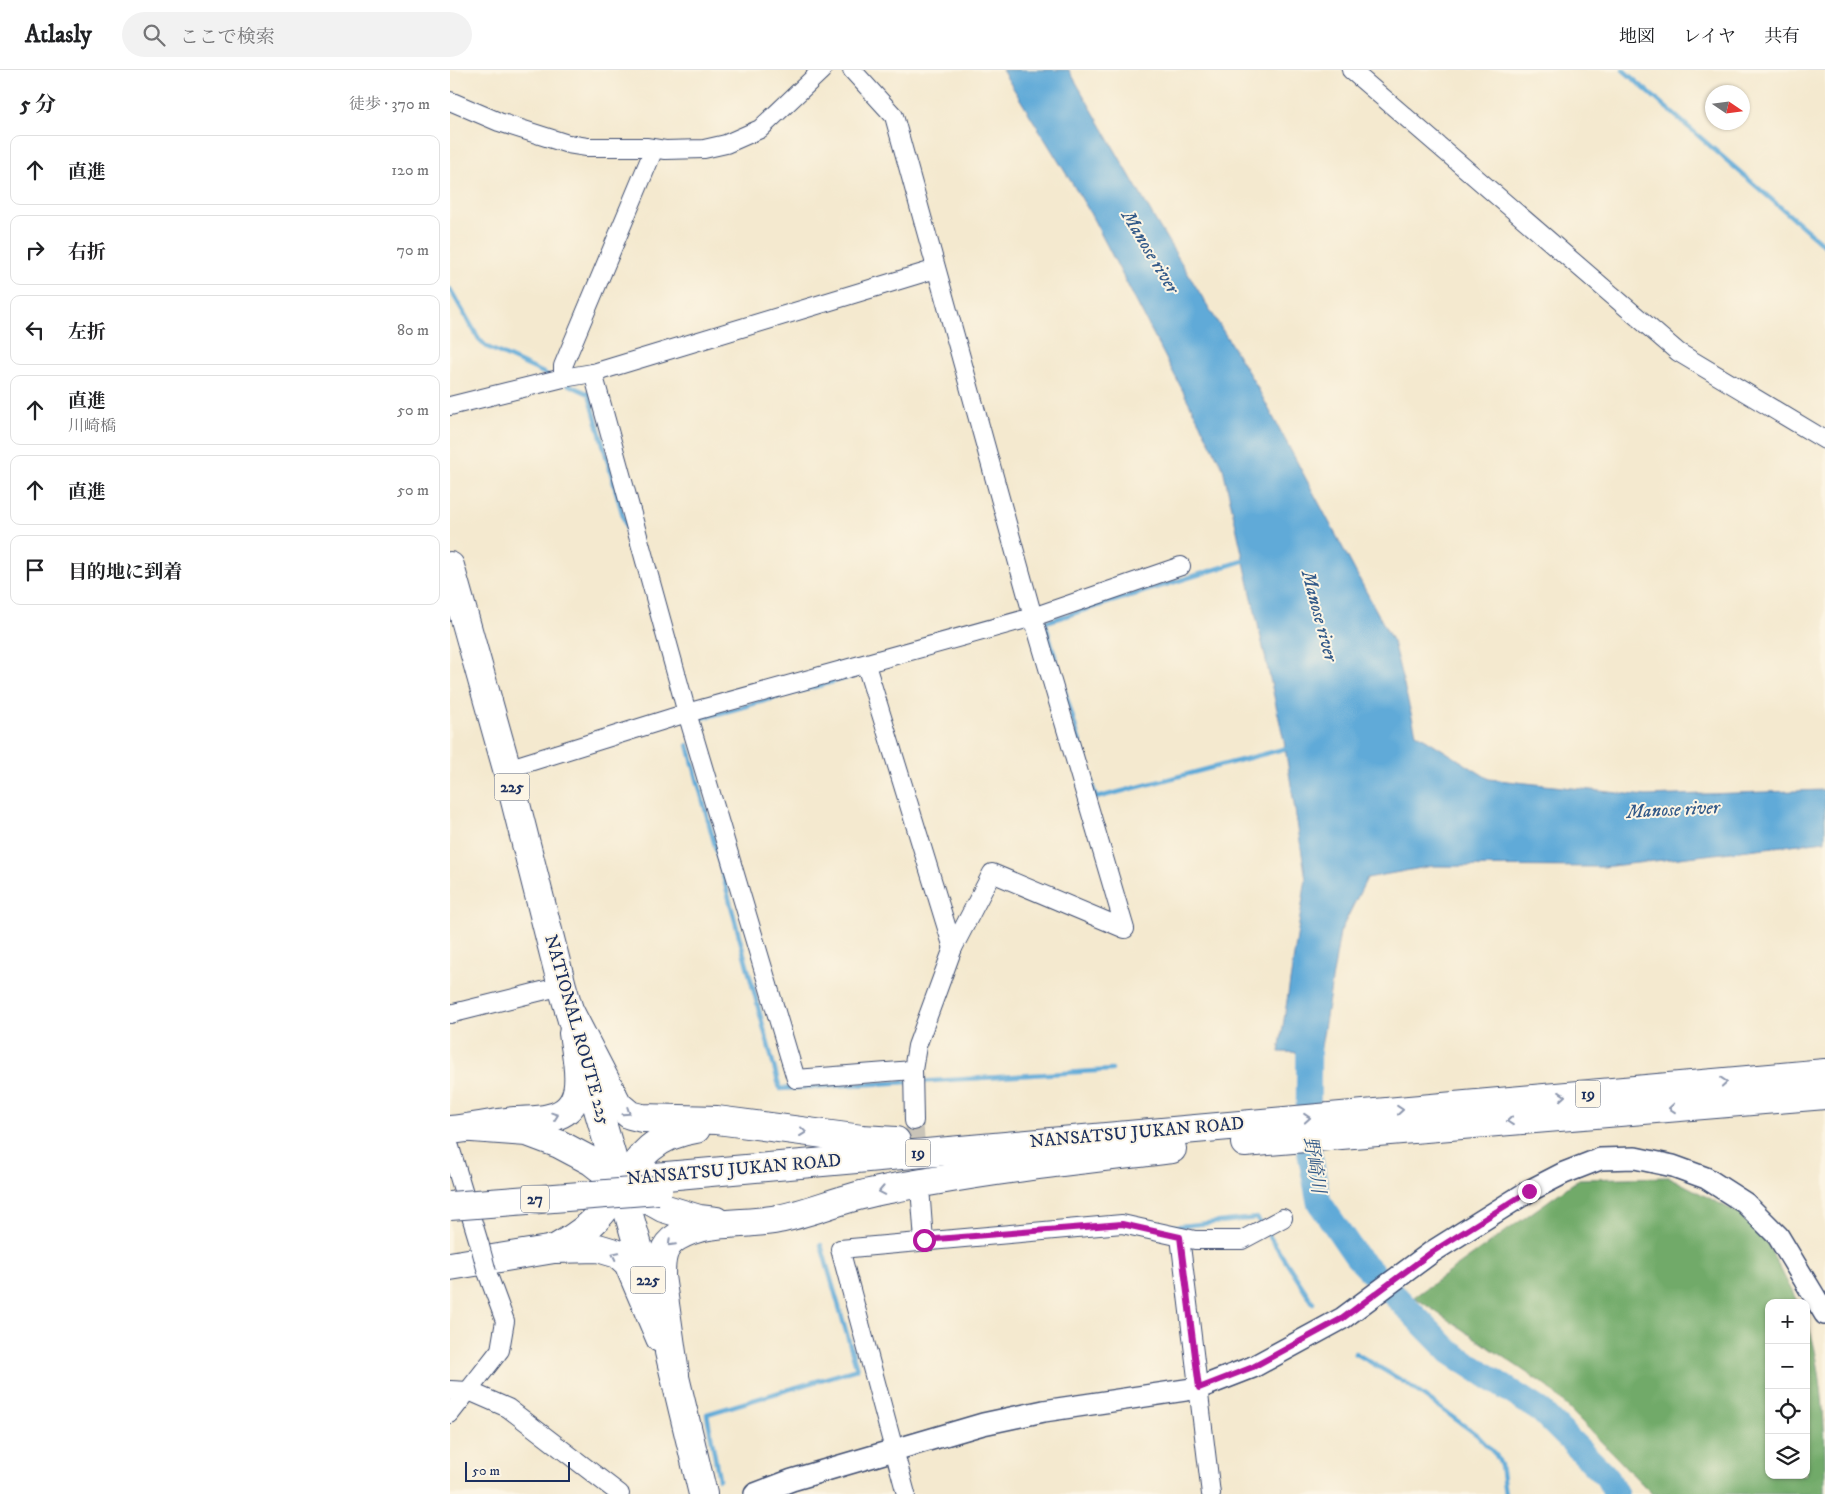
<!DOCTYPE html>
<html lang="ja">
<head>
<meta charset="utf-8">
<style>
	:root { --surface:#fff; --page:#f2f2f2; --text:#202124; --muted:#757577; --line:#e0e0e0 }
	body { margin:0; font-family:"IM FELL DW Pica","Noto Serif JP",serif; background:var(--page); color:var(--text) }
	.controls { position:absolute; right:15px; bottom:15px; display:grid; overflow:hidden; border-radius:10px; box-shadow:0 1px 4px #0004 }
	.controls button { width:45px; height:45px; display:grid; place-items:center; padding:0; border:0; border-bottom:1px solid var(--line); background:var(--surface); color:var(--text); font:25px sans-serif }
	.compass { position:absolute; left:1255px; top:15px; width:45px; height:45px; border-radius:50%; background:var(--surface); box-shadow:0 1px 4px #0004; rotate:103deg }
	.scale { position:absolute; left:15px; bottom:12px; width:105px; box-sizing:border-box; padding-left:5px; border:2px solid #1b2f5e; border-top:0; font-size:14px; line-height:18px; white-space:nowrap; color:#1b2f5e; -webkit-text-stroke:4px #fcf5e5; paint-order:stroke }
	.stop { position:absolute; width:15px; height:15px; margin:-11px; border:4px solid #b5179e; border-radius:50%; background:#fff }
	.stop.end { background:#b5179e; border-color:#fff; box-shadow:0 1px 5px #0008 }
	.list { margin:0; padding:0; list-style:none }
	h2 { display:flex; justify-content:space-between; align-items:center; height:65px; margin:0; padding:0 20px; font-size:21px }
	h2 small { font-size:16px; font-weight:400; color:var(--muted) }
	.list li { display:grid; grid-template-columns:32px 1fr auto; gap:15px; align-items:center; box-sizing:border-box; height:70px; margin:0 10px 10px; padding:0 10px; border:1px solid var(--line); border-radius:10px }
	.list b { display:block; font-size:19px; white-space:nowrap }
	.list p { margin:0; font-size:16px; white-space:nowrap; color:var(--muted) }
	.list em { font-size:16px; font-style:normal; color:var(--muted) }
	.icon { flex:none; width:28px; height:28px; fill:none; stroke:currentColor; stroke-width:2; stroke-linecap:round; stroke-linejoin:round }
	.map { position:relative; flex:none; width:1375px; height:1424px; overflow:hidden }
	header { display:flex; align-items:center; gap:30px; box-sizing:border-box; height:70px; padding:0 25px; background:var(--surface); border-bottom:1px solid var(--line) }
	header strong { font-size:24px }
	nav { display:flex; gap:28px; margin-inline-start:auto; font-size:18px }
	.search { width:350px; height:45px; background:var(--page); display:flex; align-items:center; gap:12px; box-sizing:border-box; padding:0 18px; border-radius:28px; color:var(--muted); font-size:19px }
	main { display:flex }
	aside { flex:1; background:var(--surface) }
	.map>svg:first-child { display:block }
</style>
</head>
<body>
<header>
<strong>Atlasly</strong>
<div class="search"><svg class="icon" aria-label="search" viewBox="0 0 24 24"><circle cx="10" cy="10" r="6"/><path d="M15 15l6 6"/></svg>ここで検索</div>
<nav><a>地図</a><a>レイヤ</a><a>共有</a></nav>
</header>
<main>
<aside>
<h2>5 分<small>徒歩 · 370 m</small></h2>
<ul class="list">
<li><svg class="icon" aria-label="ahead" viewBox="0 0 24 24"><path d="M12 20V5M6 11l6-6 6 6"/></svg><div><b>直進</b></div><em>120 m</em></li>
<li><svg class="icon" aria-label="right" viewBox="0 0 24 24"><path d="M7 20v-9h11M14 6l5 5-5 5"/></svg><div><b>右折</b></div><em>70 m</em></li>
<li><svg class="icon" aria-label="left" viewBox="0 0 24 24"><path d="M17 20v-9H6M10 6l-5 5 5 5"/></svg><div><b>左折</b></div><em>80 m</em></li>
<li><svg class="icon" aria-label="ahead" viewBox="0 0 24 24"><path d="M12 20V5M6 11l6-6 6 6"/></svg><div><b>直進</b><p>川崎橋</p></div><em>50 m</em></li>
<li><svg class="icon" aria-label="ahead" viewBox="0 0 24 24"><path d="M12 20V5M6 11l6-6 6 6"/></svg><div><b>直進</b></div><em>50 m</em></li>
<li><svg class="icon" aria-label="arrive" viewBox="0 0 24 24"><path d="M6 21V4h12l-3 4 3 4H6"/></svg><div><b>目的地に到着</b></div></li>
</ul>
</aside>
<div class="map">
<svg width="1375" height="1424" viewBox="0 0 1375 1424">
	<rect width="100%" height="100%" fill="#fcf5e5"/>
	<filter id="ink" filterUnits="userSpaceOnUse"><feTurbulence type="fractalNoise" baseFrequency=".02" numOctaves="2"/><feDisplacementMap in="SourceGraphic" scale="10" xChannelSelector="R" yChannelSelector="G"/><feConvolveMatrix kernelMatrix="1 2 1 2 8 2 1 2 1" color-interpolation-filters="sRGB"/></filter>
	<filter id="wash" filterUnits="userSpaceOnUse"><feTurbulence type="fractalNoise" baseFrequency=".0096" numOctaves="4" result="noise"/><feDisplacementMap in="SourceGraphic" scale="20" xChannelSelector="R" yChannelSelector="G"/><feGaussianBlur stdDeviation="1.12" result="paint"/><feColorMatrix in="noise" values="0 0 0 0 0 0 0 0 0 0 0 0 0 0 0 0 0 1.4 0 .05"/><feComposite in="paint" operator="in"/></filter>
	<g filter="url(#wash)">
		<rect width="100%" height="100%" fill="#f4e9cf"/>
		<path fill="#71aa69" stroke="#466c64" d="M1219,1107L1307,1153L1348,1233H1319V1405H1356V1248C1375,1301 1375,1367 1375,1424H1202L1098,1317L964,1227L1129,1109Z"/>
		<path fill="#60aad8" stroke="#3e6c9b" d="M552,0H619L707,153L806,315L943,572L966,663L1039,709L1196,726L1375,720V771L1153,797L982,796L917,808L890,862L870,983L829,982L856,809L834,671L773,398L638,139Z"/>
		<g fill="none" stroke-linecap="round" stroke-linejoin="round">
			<g stroke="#60aad8" stroke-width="4.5">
				<path d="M1173,0L1375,176"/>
				<path d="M0,219L29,269L37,277L98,305"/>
				<path d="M117,314L139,324L186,493"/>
				<path d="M599,551L799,489"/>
				<path d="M591,553L595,552L646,728L841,677"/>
				<path d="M246,650L404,606"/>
				<path d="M238,675L330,1019L459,1012"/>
				<path d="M466,1012L662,1000"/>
				<path d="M721,1157L807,1148L812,1155"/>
				<path d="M816,1161L863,1233"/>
				<path d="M905,1283L956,1313L1027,1365L1046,1385L1051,1395L1055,1424"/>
				<path d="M269,1409L257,1344L407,1299L371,1175"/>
			</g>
			<path stroke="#60aad8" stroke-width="25" d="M859,947L858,1074L869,1132L906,1186L1000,1282L1091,1341L1157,1407L1166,1424"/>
		</g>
	</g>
	<g filter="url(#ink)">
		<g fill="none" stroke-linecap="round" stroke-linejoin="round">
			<path stroke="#c9c4b8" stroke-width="18" stroke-dasharray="18 9" stroke-linecap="butt" d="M464,1051L470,1117"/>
			<defs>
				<g id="minor">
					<path d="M402,0L444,46L583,547L675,859L542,803L503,878L467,976L463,1000L464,1051"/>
					<path d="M901,0L1228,282L1375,370"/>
					<path d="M0,31L49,52L118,74L137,77H196L215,80L254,79L276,74L310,59L372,0"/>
					<path d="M143,303L237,643L346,1009L463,1000"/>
					<path d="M113,308V296L204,79"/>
					<path d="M0,336L113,308L143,303L486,199"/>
					<path d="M416,595L503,878"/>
					<path d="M57,699L237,643L583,547L731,496"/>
					<path d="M0,944L112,916"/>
					<path d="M0,1077L30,1176"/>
					<path d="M470,1117L474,1171"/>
					<path d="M730,1167L761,1424"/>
					<path d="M0,1320L19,1321L58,1338L170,1424"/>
					<path d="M0,1344L50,1280L55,1251L37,1202"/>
					<path d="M456,1424L390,1179L672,1154L745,1170H792L833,1148"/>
				</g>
				<path id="tertiary" d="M305,1424L342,1410L533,1354L594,1341L749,1318L803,1297L893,1248L982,1182L1079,1121L1114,1103L1150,1089L1185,1088L1223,1096L1256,1108L1295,1133L1328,1166L1375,1244"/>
				<g id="trunk">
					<path d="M0,496L57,699L112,916L205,1234"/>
					<path d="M219,1282L253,1424"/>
				</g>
				<g id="motorway">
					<path d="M119,940L168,1035L180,1045L192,1048L267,1050L412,1069L446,1071"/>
					<path d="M22,1058L77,1062L109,1074L141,1091L172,1115L213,1138L249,1149L266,1151"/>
					<path d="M0,1060C22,1058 43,1053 65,1051C76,1050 88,1051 99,1048C141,1039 127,993 123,963"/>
					<path d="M795,1073L1375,1025"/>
					<path d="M205,1107L1375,1003"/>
					<path d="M105,1179C119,1170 133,1163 145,1150C184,1111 182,1069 246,1059"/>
					<path d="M0,1196L104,1179L148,1178L168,1184L178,1193L210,1268"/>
					<path d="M225,1304L211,1206C211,1190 212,1176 227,1167C256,1149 296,1156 328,1149C354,1144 378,1134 404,1127C428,1120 454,1116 478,1112C559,1097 641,1089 722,1079"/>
				</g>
			</defs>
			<use href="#minor" stroke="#3c4b6f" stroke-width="20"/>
			<use href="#tertiary" stroke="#3c4b6f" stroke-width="24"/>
			<use href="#trunk" stroke="#3c4b6f" stroke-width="30"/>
			<use href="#motorway" stroke="#3c4b6f" stroke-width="30"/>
			<use href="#minor" stroke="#fff" stroke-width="18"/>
			<use href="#tertiary" stroke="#fff" stroke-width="21"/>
			<use href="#trunk" stroke="#fff" stroke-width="28"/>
			<use href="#motorway" stroke="#fff" stroke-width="28"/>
			<defs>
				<path id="minor-bridge" d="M30,1176L37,1202"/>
				<path id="motorway-bridge" d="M0,1136L208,1120"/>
			</defs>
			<use href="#minor-bridge" stroke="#3c4b6f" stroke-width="20" stroke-linecap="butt"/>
			<use href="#motorway-bridge" stroke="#3c4b6f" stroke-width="30" stroke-linecap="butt"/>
			<use href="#minor-bridge" stroke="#fff" stroke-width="18"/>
			<use href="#motorway-bridge" stroke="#fff" stroke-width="28"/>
		</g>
		<defs><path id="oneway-chevron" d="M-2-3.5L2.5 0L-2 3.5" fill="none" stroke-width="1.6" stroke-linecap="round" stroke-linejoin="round" transform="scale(1.25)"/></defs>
		<g stroke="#8d97ae">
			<use href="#oneway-chevron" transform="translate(1274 1012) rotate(-5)"/>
			<use href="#oneway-chevron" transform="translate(1112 1026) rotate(-5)"/>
			<use href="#oneway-chevron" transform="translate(1222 1038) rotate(175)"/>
			<use href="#oneway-chevron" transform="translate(950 1040) rotate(-5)"/>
			<use href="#oneway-chevron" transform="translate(177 1042) rotate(33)"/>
			<use href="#oneway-chevron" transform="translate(105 1046) rotate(-19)"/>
			<use href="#oneway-chevron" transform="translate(857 1048) rotate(-5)"/>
			<use href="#oneway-chevron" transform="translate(1060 1051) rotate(175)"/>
			<use href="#oneway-chevron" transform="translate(353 1062) rotate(7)"/>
			<use href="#oneway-chevron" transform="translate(432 1121) rotate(169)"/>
			<use href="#oneway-chevron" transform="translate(221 1173) rotate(135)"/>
			<use href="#oneway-chevron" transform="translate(165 1185) rotate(-154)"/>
		</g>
	</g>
	<g fill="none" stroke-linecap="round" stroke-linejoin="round" filter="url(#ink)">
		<path stroke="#b5179e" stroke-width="6" d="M474,1170L672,1154L730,1167L749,1318L803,1297L893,1248L982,1182L1079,1121"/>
	</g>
	<g text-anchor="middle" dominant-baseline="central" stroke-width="4" stroke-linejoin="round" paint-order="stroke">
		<g fill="#fcf5e5" stroke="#5e6a86" stroke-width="1">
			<rect x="44.5" y="703.5" width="35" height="27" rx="4"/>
			<rect x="1125.5" y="1010.5" width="25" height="27" rx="4"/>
			<rect x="455.5" y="1069.5" width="25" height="27" rx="4"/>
			<rect x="71" y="1115.5" width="28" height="27" rx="4"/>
			<rect x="180.5" y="1196.5" width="35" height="27" rx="4"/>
		</g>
		<g font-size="16" font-weight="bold" fill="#1b2f5e">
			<text x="62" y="717">225</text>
			<text x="1138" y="1024">19</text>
			<text x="468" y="1083">19</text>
			<text x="85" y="1129">27</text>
			<text x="198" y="1210">225</text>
		</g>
		<g font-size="18" fill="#1b2f5e" stroke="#fcf5e5">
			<text transform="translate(127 960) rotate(74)">NATIONAL ROUTE 225</text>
			<text transform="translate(687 1063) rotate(-5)">NANSATSU JUKAN ROAD</text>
			<text transform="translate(284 1100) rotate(-5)">NANSATSU JUKAN ROAD</text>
		</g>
		<g font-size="19" font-style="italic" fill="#335a89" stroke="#fcf5e5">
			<text transform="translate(700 182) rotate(59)">Manose river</text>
			<text transform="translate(869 546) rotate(75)">Manose river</text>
			<text transform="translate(1223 740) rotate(-3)">Manose river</text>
			<text transform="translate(864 1095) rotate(81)">野崎川</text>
		</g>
	</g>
</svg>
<div class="controls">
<button>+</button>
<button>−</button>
<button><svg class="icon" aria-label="locate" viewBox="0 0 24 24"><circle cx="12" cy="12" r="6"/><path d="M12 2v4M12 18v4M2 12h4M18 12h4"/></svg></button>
<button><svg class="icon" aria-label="layers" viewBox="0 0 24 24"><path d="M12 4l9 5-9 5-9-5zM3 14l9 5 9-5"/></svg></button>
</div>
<svg class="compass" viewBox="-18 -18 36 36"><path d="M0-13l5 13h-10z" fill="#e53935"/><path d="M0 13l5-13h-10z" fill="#757577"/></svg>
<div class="scale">50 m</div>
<div class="stop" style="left:474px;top:1170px"></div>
<div class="stop end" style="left:1079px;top:1121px"></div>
</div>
</main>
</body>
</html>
